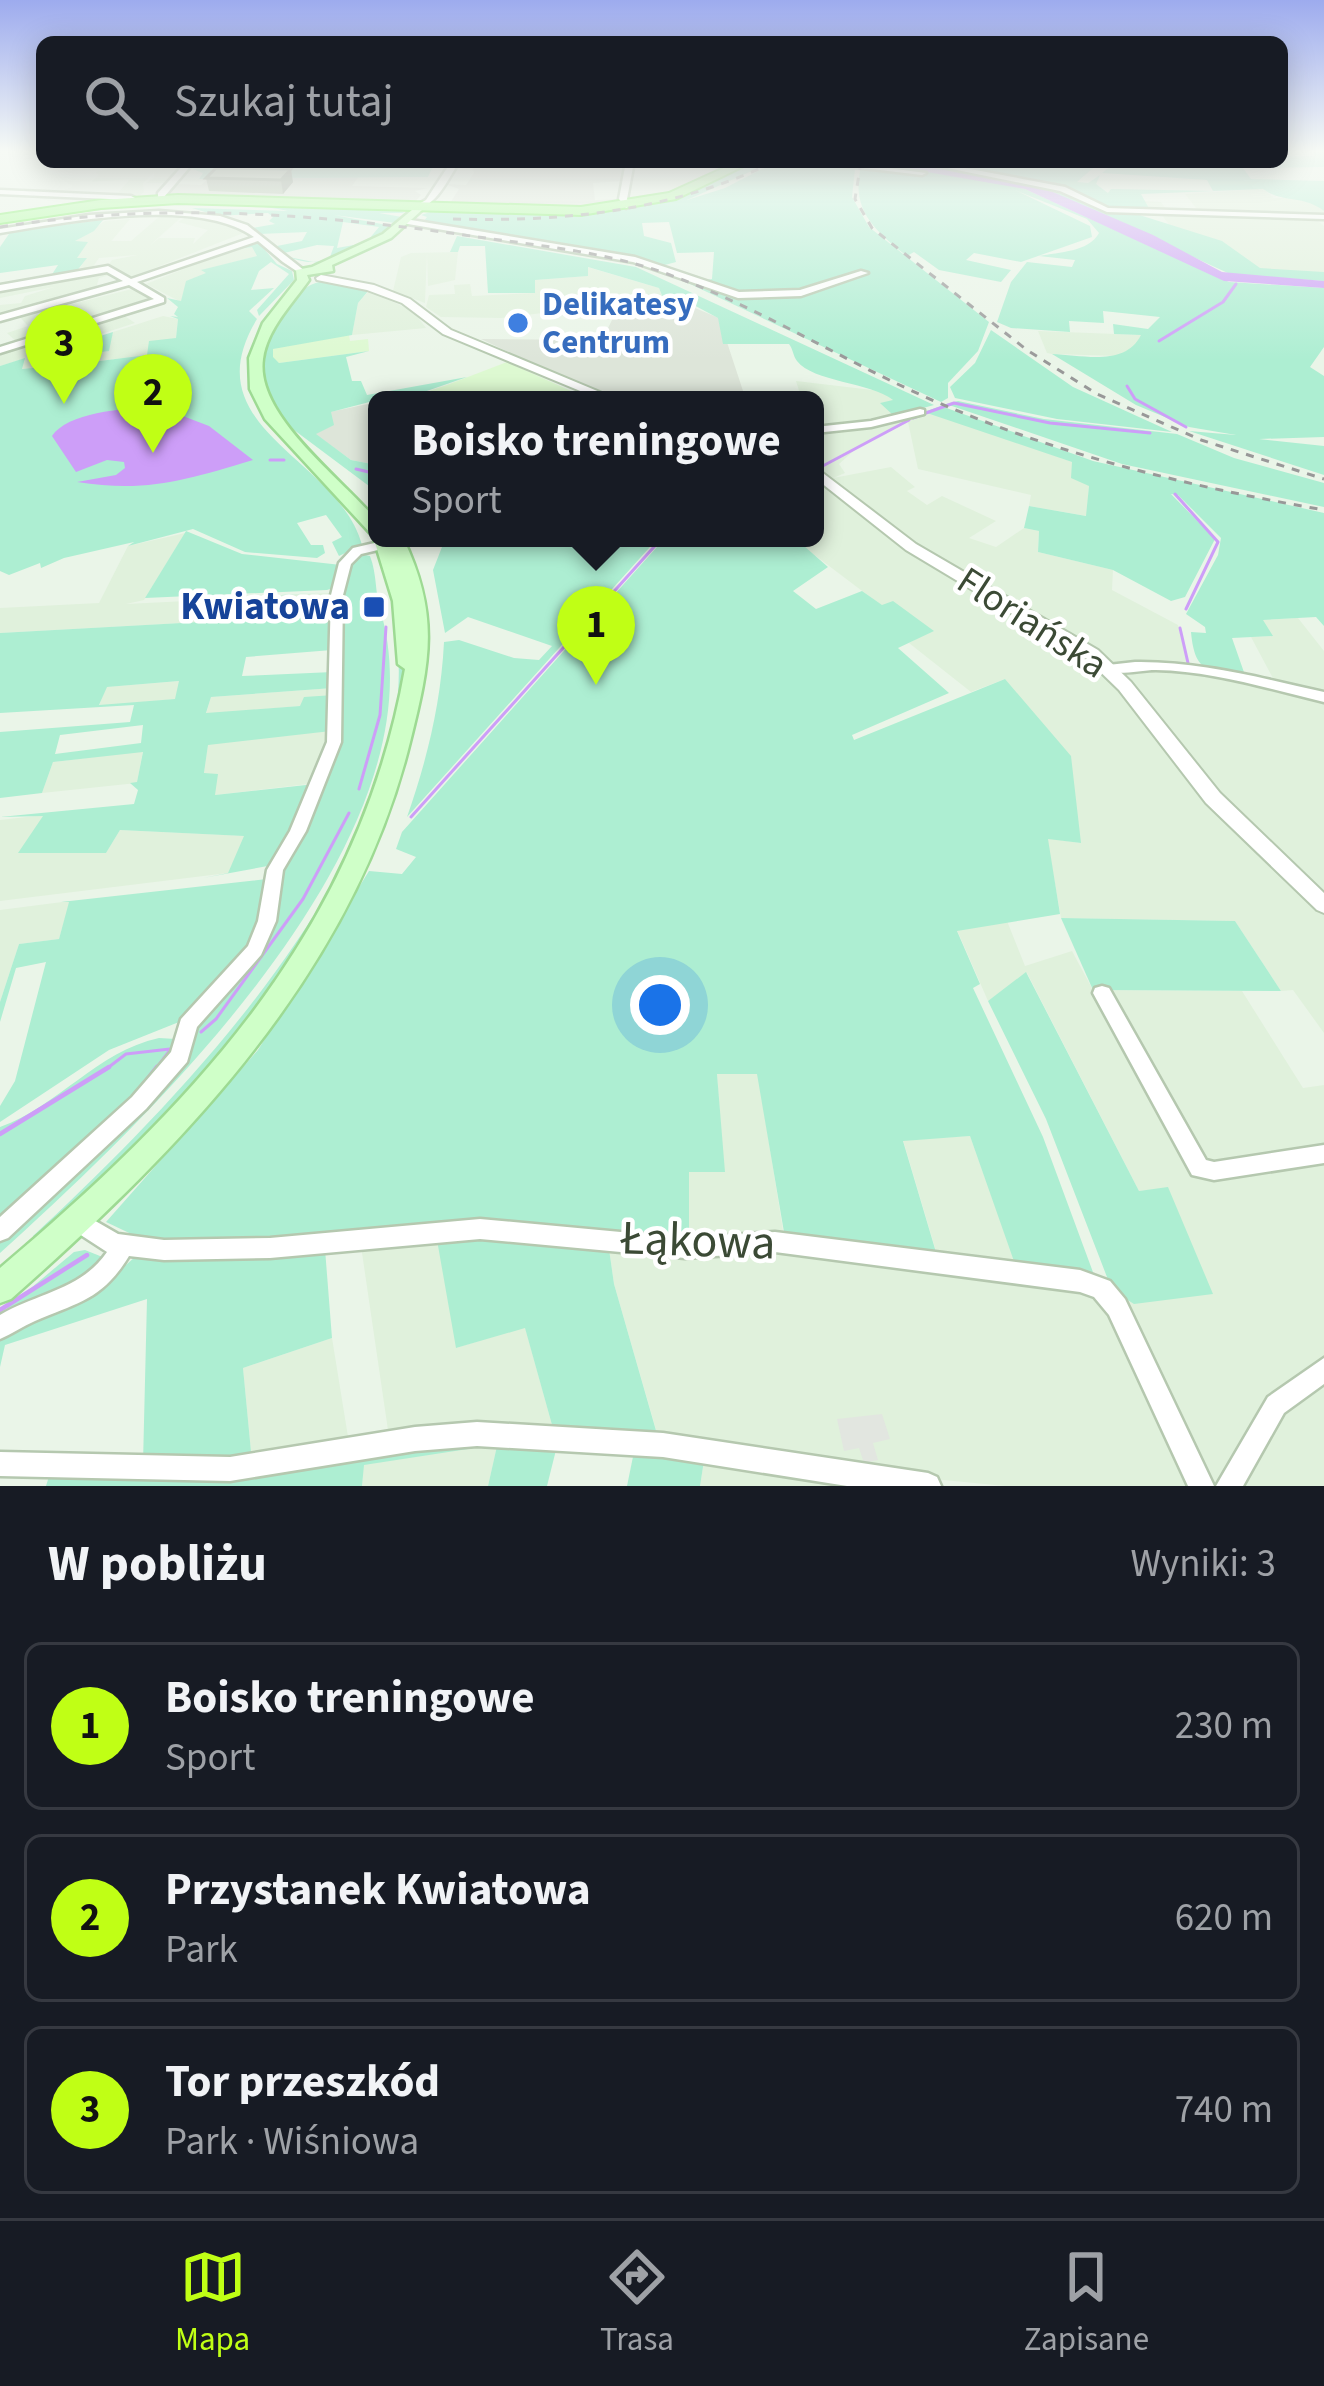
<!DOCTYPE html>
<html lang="pl">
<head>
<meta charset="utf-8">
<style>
	:root { --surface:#171b24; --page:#20242c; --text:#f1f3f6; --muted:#9ea1a6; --line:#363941; --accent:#c0ff15 }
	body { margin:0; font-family:"Source Sans 3",sans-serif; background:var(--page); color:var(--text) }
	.you { position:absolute; left:660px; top:1005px; width:42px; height:42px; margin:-30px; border:9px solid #fff; border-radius:50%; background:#1a73e8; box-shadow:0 0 0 18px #1a73e833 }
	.badge { display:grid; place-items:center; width:78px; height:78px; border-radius:50%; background:var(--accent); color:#111; font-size:39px; font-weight:700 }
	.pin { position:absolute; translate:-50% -99px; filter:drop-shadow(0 3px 6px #0008) }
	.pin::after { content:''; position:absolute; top:63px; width:42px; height:36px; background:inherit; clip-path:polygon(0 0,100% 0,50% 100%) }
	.popup { position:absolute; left:368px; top:391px; width:456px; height:156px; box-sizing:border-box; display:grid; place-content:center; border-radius:18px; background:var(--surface); filter:drop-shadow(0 3px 9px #0005); font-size:39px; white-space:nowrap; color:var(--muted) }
	.popup b { font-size:45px; color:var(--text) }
	.popup::after { content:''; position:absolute; left:50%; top:100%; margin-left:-24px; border:24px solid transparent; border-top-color:var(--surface) }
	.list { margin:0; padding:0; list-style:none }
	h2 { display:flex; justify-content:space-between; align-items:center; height:156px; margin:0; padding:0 48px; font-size:51px }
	h2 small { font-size:39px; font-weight:400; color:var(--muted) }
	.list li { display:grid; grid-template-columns:78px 1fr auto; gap:36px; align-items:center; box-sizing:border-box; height:168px; margin:0 24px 24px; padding:0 24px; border:3px solid var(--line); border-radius:18px }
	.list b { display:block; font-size:45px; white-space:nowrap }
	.list p { margin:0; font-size:39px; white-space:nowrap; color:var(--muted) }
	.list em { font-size:39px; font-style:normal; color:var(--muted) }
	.icon { flex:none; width:66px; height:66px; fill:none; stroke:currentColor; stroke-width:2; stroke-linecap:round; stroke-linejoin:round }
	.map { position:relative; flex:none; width:1324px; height:1486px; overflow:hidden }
	.search { position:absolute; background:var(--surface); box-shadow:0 6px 30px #0003; left:36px; right:36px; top:36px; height:132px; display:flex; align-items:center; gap:30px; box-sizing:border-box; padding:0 42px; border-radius:18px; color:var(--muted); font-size:45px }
	.sheet { height:732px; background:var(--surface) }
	nav { display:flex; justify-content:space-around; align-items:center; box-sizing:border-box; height:168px; border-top:3px solid var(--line); background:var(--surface); font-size:33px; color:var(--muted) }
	nav a { display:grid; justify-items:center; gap:6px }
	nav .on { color:var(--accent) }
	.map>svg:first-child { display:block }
</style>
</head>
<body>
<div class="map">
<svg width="1324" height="1486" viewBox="0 0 1324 1486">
	<rect width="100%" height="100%" fill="#eaf5e8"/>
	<g fill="#e0f1dc">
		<path d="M141,162L181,167L166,183H146L154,178V172L143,183L144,192L138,197L102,195L119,192L130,179L91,182L99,175L95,172Z"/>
		<path d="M1263,189L1274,198H1306L1324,211V216L1313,217L1324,226V273L1257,271L1247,260L1173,230L1161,214L1147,213L1144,201L1161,202L1169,213H1200L1185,194Z"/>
		<path d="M193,213L246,232L132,277L108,266L112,260L137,255L99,258L92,268L78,271L86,259H76L74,242L105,221L130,219L97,258L111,241H131L160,216L185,214L149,246L159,238H195L193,244L208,230L178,222Z"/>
		<path d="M252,247L257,256L204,270L208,273L181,302L146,284L237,248Z"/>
		<path d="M458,252L455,280L428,286L427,253L425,303L393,291L401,257L411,253Z"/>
		<path d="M587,267L659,288L663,298L501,318L441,317L426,307L429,295L455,294L454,285L470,284L472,296L535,293V280L587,276Z"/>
		<path d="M108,270L114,274L99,278L96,288L0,316V305L21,303L25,296L54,287L0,298V290Z"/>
		<path d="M136,288L151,297L63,328L51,320L30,327L39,335L17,342L7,333L28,326L20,317Z"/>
		<path d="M369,291L413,311L426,328L352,335L358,303Z"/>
		<path d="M123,315L135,323L36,355L57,354L54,366L21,369L23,359L0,366V354Z"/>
		<path d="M163,316L178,319L176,338L147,355L76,364L77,355L108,351L113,332Z"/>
		<path d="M1038,331L1142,335L1135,347L1119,356L1052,354L1047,353Z"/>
		<path d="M796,381L881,391L894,401L882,403L894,416L925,409L1072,462L1078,479L1089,485L1087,516L1029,506L1031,495L918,469L908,422L858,447L839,464L845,473L833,478L891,467L915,487L907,491L927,505L942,496L996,521L969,538L996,547L1024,528L1039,531L1038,552L1113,570L1112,590L1178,625L1188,666L1275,682L1251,637L1272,636L1261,620L1298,618L1324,651V1033L1293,990L1281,991L1235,921L1061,918L1047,838L1080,843L1005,679L971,692L909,643L932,630L893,602L882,606L796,541L815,538V400H802Z"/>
		<path d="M185,533L144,600L126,604L207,600L201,622L0,633V608L99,603L128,546Z"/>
		<path d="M330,593L329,614L260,618L264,596Z"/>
		<path d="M180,681L176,699L99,706L106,687Z"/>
		<path d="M333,688L334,695L300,706L206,714L211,697Z"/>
		<path d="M327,731L322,760L317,761L308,784L215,795L204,774L208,744Z"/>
		<path d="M143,751L137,783L42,793L53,762Z"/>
		<path d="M44,815L20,853H106L120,830L246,836L228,873L0,901V820Z"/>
		<path d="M70,901L59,939L19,944L0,1002V910Z"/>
		<path d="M1007,921L1025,966L1072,951L1093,990L1242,991L1303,1088L1324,1085V1486H1005L923,1478L922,1486H700L705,1454L659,1440L614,1284L609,1249L456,1348L525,1327L554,1432L389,1437L361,1246L689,1172H724L717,1074H758L786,1249L938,1258L903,1140L970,1136L1017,1267L1112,1290L1212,1294L1168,1188L1139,1191L1027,973L988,1001L957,930Z"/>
		<path d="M332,1338L349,1443L252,1462L243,1368Z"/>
		<path d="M497,1446L488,1486H362L364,1456L425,1448Z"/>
	</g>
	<g fill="#ddf9d1">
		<path d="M349,335L350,341L368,339L369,351L279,363L272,357L273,349L286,345Z"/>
		<path d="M507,362L591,400L411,397L447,385Z"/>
	</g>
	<g fill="#dde5d9">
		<path d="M487,162H627L623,181L593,183L595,200L617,199L615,204L558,209L436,203H450L459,189L445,184L466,185L474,173L472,165Z"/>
		<path d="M359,176L352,186L428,188L415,191L421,195L415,202L163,198L175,184L201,185L207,180Z"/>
		<path d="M678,301L719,318L746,400H635L574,383L481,339L591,340L605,334L612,320L603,310Z"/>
		<path d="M377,402V465L351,460L315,434L330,412Z"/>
	</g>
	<g fill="#adeed2" fill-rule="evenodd">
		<path d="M1313,152H1324V167L1243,168L1251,179L1324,181V211C1301,194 1283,204 1263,189L1141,194L1151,212H1130L1222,241L1260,268L1324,272V281L1230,274L1046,189L904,162H1100L1077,182L1088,183L1100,175L1096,184L1108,193L1111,189L1213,191L1207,180L1102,173L1116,162H1282V156H1315Z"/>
		<path d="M210,162H435L428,177L199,179L203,173L190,168L195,163L202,167Z"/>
		<path d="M751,162H772L687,200L725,188L776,162H869L932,170L1025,189L1229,282L1324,288V347L1310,367L1324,376V437L1259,439L1324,446V475L1189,431L1236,435L1189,427L1136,405L1052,354C1083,355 1125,367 1141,335L1114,334L1113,324L1148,329L1160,317L1103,311L1104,323L1069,321L1070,332L1011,328L997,322L1011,282L1027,262L1072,267L1075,260L1039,256C1059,252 1089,252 1099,233L1087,219L1015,190L1090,226L1092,237L1021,262L974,253L966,260L1011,270L1001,282L939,270L914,252L907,256C876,232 850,210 861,167L855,169L852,197L869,227L989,322L978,351L948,383V398L941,402L658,269L599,254L409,225L417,219L424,221L427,217L421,215L430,212C458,210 487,214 515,214C601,216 675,202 751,162ZM669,222L677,253L714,252L712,279L700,281L722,292L661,266L676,262L671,243L644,236L642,223Z"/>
		<path d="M167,201L394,209L405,213H379L402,217L395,223L334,215L392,226L369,239L379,227L343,222L337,248L365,243C339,257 317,269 289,257L318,263L330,257L334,246L317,245L284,253L277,246L302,241L307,232L259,234L252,228L275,224L269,221L273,217L268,213L218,216L192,208L288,211C198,193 95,210 0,224V221Z"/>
		<path d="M103,220L94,231L75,241L88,242L77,258H87L76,272L51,276L58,265L0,273V247L11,231Z"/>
		<path d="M457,236L636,267L934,405L894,416L880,403L893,400C870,382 813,382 797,361C793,356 793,349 789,344H723L718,318L690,303L663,298L659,288L588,267V276L535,280V293H488L485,246H460L458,252H450Z"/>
		<path d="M249,242L259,243L277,264L292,271L294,280L259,316L257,310L289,274L271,262L259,271L251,290L274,288L249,311L257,319C190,429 338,457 362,545L339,556L332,542L342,537L326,515L297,523L311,545H323L325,553L317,558L245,552L193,529L128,546L134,542L64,558L41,568L40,563L9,575L0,571V366L25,358L22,369L53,366L59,349L113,332L109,351L78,355L76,364L147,355L149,341L176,338L178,319L170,316L178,317L174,314L178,307L167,298L181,301L186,281L206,273L201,270L257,256L252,247L235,249Z"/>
		<path d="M326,281L369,290L358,303L352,335L273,349V357L279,363L369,351L346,357L352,381H361L367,395L467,377L401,400H377L331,412L334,425L316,434L351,460L377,465V492L286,424C249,383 254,346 288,306C300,292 307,283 326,281Z"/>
		<path d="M991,330L1073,387L1172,432L1057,419L955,398L950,387L975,363Z"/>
		<path d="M958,401L1044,419L1177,434L1234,458L1324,483V507L1122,464L946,404Z"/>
		<path d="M941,406L1093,461L1324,513V626L1316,617L1263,620L1273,636L1232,638L1246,678C1209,670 1195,675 1191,632L1206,633L1205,627L1186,614L1218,555L1221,538L1178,495L1171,494L1215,539L1185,597L1171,601L1113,570L1038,552L1039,531L1024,528L1029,506L1086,516L1089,486L1071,478L1072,462L924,412Z"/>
		<path d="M186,531L242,554L341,565L333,588L327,590L145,598Z"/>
		<path d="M438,538H658L407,817C427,760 441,703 444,642L459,640L514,658L539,660L552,646L468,617L445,633L433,570L442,547Z"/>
		<path d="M665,538H795L828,567L793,591L816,609L862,591L882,605L893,601L934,631L898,648L949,693L852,735L854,740L1005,679L1071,756L1081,843L1048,839L1060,914L957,931L980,984L973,988L1043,1137L1097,1283L1016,1267L970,1136L903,1141L938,1259L785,1238L757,1074H717L725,1172H689V1242L639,1235L191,1244L144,1240L106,1222L258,1050L369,871L402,874L416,857L396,849L402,832Z"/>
		<path d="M358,553L370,556C377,574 375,593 380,609C448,833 151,1117 0,1253V1238L77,1169L197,1020L249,966L277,876L340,729L338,636L345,572Z"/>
		<path d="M331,592L265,596L260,617L328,614L330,598H335L332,650L246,657L242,676L333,672V688L211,697L206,713L300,706L304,697L334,695L331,731L208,745L204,773L218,774L215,795L315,784L273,865L203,878L228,873L244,836L120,830L106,853H18L43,816L0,817L134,804L138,790L130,783L137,782L143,752L53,762L42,793L0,798V732L130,722L134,705L0,713V633L200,622L206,600L144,604ZM179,681L175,699L99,705L107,687ZM143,725L141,743L55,754L60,735Z"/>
		<path d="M393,617C414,653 403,703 395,741C350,944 182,1102 37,1240L33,1236C180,1100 441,834 393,617Z"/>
		<path d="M267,879L255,943L184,1020L109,1050L0,1122V1106L15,1081L46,962L16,968L0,1022V1002L19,944L59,939L69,902H61Z"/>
		<path d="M1061,918L1235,921L1281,991L1093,990Z"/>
		<path d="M1026,972L1139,1191L1168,1187L1213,1294L1134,1304L1112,1290L1046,1119L988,1001Z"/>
		<path d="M159,1038L176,1039L178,1046L99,1134H91L0,1225V1127C59,1106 96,1052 159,1038Z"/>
		<path d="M469,1238L609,1249L614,1284L659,1441L554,1432L525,1328L456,1348L437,1240Z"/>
		<path d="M325,1249L332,1338L243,1368L252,1462L143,1463L147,1299L5,1345L0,1367V1336L88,1298L135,1257Z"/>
		<path d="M85,1250L105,1258L103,1265L70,1287L6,1309L74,1252Z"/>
		<path d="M480,1442L481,1447L364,1465L362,1486H46L51,1470Z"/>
		<path d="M497,1446L556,1450L547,1486H488Z"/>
		<path d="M635,1447L705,1454L700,1486H627Z"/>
	</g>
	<path fill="#e2e6e0" d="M882,1414L890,1439L873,1443L878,1460L864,1463L859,1448L844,1451L837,1419Z"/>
	<g fill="#cd9ef8">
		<path d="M869,162L922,164L1046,189L1153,235L1222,272L1324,281V288L1224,281L1025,189Z"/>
		<path d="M162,408L209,426L253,460C186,480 147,493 77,482L116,475L125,468L124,462L107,460L76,472L52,436C69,411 133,407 162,408Z"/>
	</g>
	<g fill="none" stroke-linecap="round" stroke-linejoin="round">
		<g stroke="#cd9ef8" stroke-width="3">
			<path d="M1159,341L1223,302L1236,284"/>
			<path d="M1127,386L1135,399L1186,427"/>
			<path d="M926,413L954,403L1050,423L1150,433"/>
			<path d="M913,418L921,415"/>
			<path d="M270,460H284"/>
			<path d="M819,468L909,420"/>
			<path d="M356,469L377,474"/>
			<path d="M1175,494L1218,542L1186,609"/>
			<path d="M1180,628L1188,663"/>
			<path d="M359,789L380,715L386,627"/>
			<path d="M411,817L662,538"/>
			<path d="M201,1032L216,1019L303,899L349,813"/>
			<path d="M105,1070L126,1054L170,1049"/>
			<path d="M155,1070L170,1050"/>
		</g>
		<g stroke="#cd9ef8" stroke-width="4.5">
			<path d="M143,1085L157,1067"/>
			<path d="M0,1134L109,1067"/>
			<path d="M0,1310L87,1255"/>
		</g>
		<defs>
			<g id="minor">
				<path d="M186,162H194L164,197H158V193Z"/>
				<path d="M451,162H459C447,181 437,205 415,210V206L426,200Z"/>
				<path d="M812,162L857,164L926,173L922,175Z"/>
				<path d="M918,162H933L1065,187L1108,208L1324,215V219L1107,212L1060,191Z"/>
				<path d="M629,165L633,167L627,199L630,206L626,208L619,199L625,167Z"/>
				<path d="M0,190L131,196L135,198L131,200L0,194Z"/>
				<path d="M159,211L220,216L247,225L305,271L301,274L283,262L258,241L137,282L164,298V302L0,353V347L154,299L129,285L0,321V315L123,281L107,272L0,291V285L108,266L131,279L254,237C197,196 66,222 0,233V229L89,215Z"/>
				<path d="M405,219L635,257L739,292L800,290L861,271L868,273L801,296L738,298L633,262L402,223L401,221Z"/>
				<path d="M920,409L924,410V414L871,427L815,433V427L871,421Z"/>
				<path d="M396,538H418L416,541L361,554L351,564L343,595L341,742L306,831L283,870L276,921L261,955L197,1027L187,1062L146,1109L8,1238L0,1241V1217L132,1097L171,1052L181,1019L248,946L258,921L267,870L290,831L327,742L331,595L339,563L353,548Z"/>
				<path d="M1135,662C1200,661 1261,678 1324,692V702C1269,689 1213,671 1156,670C1139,670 1115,677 1101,669L1108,665Z"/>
				<path d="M1102,986L1109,988L1206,1160L1214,1162L1324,1145V1163L1214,1180L1192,1175L1093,993L1095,988Z"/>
				<path d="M78,1211L118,1234L164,1240L270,1238L480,1219L685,1238L775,1232L1080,1270L1110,1281L1125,1299L1214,1486H1188L1109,1315L1094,1297L1080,1292L775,1252L685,1258L480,1239L270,1258L164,1260L129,1256C102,1300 79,1302 35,1321C23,1326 12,1334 0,1339V1315C37,1293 81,1290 107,1252L70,1228L67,1221L70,1214Z"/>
				<path d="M1324,1358V1384L1284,1413L1243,1486H1216L1268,1397Z"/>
				<path d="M477,1422L663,1433L928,1473L937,1477L941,1486H847L663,1457L477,1446L415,1451L230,1481L0,1476V1452L230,1457L415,1427Z"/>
			</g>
			<g id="tertiary">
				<path d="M321,275L374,285L410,299L451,330L619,400H602L443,334L402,303L367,290L317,280L316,278Z"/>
				<path d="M815,467L916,544L1098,650L1131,682L1220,793L1324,893V913L1317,910L1206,803L1119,690L1086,658L906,550L815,478Z"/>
			</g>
			<path id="secondary" d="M418,205L422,210L391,238L332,265L333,271L307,275L309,280C292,304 267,329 263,359C255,416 343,479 377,521V538H403C440,615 430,662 410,742C353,973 184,1146 11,1299L0,1303V1268C195,1103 359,930 405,669L398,664L393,601L373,536L265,419L250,389L249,358L263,323L297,280L296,270L312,267L383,234Z"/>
			<path id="primary" d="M737,162H752L676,199L581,215L178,203L101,208L0,223V215L101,200L178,195L581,207L669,193Z"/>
		</defs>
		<use href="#minor" stroke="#b5c8af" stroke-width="5"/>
		<use href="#tertiary" stroke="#b5c8af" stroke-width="4"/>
		<use href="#secondary" stroke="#9dda93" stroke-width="5"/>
		<use href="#primary" stroke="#76f05b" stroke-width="4"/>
		<use href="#minor" fill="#fff" fill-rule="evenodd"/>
		<use href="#tertiary" fill="#fff" fill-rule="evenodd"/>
		<use href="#secondary" fill="#cfffc8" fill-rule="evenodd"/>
		<use href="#primary" fill="#a8ff97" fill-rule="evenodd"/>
		<g stroke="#989898" stroke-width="3" stroke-dasharray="8 8" stroke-linecap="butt">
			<path d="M861,162L855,199L872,228L1027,350L1097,394L1201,440L1324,479"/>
			<path d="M453,219C566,222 671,211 774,162"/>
			<path d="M0,227C160,202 312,213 471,236C534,245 599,251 659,271C757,305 844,362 939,403C1062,456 1192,487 1324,510"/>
		</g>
	</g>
	<path fill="#abbca4" d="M216,168L293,182L283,194L209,191L206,178Z"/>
	<path fill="#8b9986" d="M291,169L293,182L283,194L281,180Z"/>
	<path fill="#c7dbbf" stroke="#8b9986" stroke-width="3" d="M216,168L291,169L281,180L206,178Z"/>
	<linearGradient id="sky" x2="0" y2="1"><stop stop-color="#9dabee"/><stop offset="0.42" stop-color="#f6faf5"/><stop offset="1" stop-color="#f6faf5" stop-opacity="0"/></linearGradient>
	<rect width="1324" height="360" fill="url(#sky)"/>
	<circle fill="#3f7fe0" stroke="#fff" stroke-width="4.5" cx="518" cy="323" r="12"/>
	<rect fill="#1a4fb4" stroke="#fff" stroke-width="4.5" x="362" y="595" width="24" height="24" rx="6"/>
	<g text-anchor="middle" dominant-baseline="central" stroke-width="9" stroke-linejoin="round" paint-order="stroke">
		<g font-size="33" font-weight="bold" fill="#366cbe" stroke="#fff" text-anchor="start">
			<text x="542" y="304">Delikatesy<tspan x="542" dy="38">Centrum</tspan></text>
		</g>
		<g font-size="39" font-weight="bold" fill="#164399" stroke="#fff" text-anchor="end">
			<text x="350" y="607">Kwiatowa</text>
		</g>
		<g font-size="39" fill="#3b4a35" stroke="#fff">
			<text transform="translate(1032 623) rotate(33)">Floriańska</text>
		</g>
		<g font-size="48" fill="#3b4a35" stroke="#fff">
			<text transform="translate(698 1241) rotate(2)">Łąkowa</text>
		</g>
	</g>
</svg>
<div class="you"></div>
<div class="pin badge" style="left:596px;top:685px">1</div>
<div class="popup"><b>Boisko treningowe</b>Sport</div>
<div class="pin badge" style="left:153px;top:453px">2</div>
<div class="pin badge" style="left:64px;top:404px">3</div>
<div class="search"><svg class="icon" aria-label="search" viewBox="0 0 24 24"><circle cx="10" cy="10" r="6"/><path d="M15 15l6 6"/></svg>Szukaj tutaj</div>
</div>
<section class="sheet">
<h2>W pobliżu<small>Wyniki: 3</small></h2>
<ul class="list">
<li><span class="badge">1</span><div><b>Boisko treningowe</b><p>Sport</p></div><em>230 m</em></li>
<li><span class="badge">2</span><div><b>Przystanek Kwiatowa</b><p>Park</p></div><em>620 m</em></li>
<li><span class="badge">3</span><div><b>Tor przeszkód</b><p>Park · Wiśniowa</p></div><em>740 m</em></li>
</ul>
</section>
<nav>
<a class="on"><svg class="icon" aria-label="map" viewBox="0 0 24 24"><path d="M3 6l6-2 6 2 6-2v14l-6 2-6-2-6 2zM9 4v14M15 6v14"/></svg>Mapa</a>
<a><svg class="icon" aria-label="directions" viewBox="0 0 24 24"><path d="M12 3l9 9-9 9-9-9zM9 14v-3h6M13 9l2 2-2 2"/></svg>Trasa</a>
<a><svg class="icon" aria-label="saved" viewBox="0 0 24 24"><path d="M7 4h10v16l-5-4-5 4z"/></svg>Zapisane</a>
</nav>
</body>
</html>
